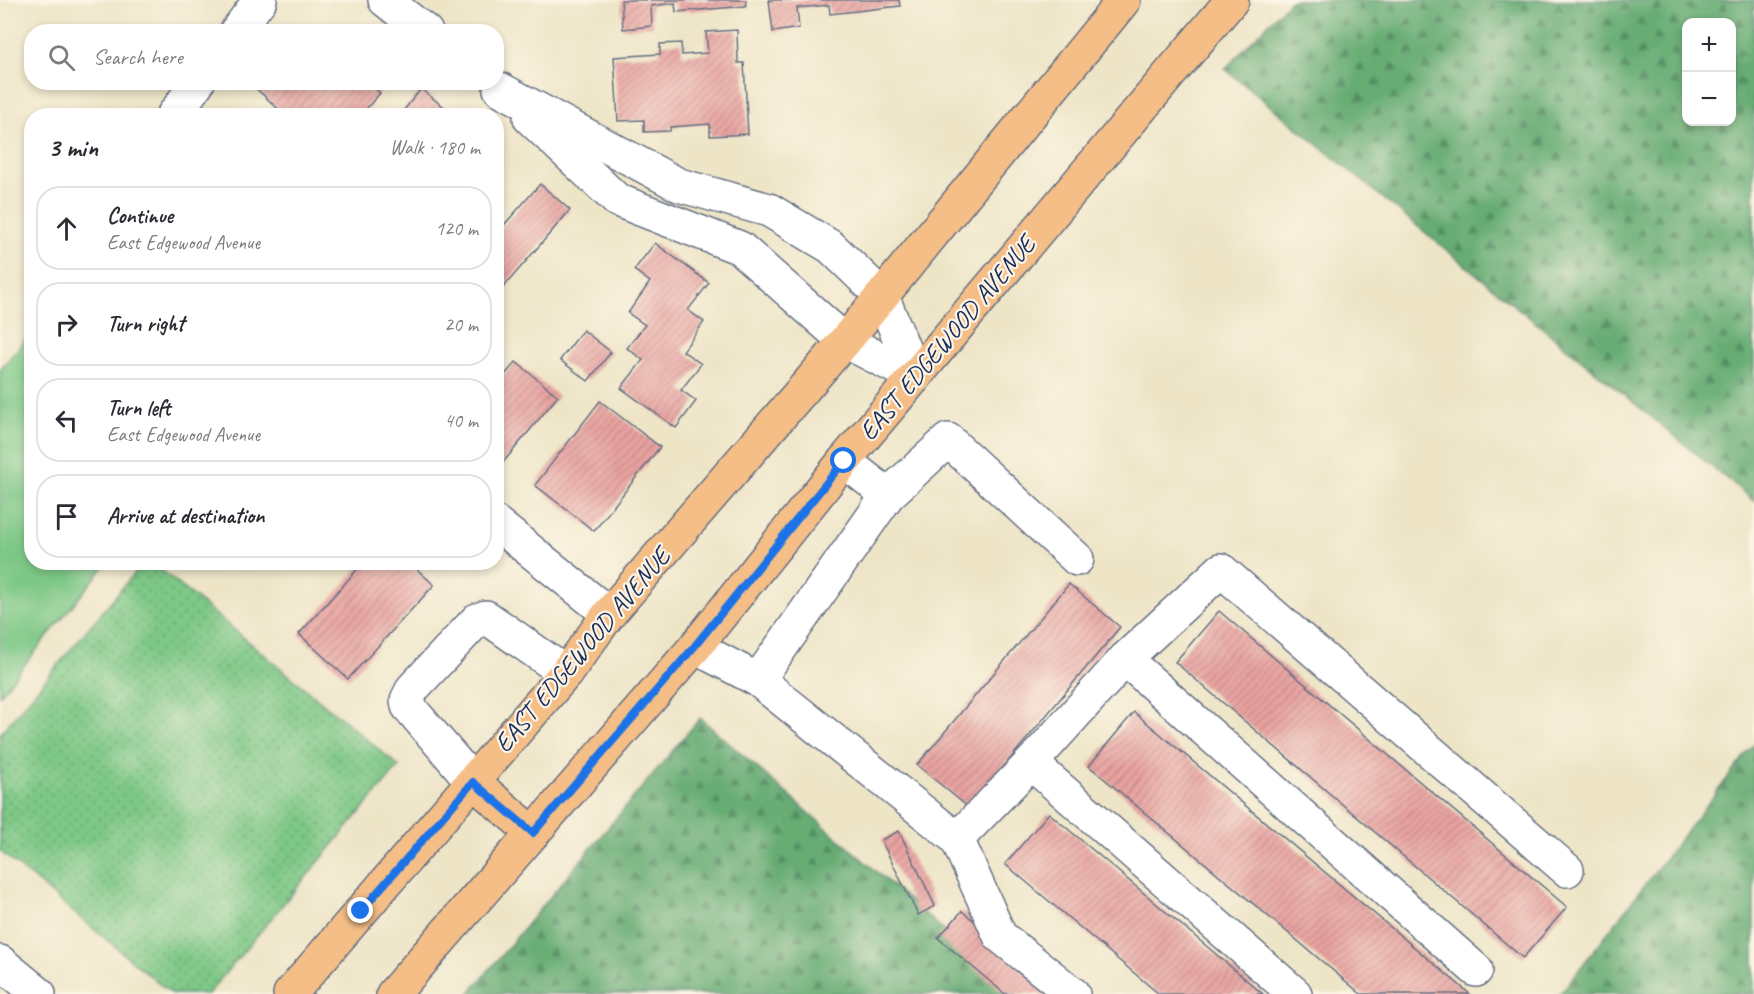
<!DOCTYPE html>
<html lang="en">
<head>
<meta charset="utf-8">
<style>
	:root { --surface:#fff; --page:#f7f7f7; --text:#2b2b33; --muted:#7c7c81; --line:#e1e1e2 }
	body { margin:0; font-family:Caveat,sans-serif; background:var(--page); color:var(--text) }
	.controls { position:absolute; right:18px; top:18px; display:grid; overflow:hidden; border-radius:12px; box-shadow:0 3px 9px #0003 }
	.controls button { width:54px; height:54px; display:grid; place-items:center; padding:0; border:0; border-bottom:2px solid var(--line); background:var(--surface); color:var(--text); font:30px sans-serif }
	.stop { position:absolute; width:18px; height:18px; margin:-14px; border:4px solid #1a73e8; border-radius:50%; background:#fff }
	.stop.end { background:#1a73e8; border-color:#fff; box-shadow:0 2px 6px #0008 }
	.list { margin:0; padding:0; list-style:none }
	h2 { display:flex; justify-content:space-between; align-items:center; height:78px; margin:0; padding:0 24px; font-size:26px }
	h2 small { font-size:20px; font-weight:400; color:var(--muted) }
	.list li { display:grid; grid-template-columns:39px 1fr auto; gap:18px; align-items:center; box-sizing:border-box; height:84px; margin:0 12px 12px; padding:0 12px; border:2px solid var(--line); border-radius:24px }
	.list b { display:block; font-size:22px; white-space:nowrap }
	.list p { margin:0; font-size:20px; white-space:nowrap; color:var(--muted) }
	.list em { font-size:20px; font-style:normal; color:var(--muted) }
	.icon { flex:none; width:33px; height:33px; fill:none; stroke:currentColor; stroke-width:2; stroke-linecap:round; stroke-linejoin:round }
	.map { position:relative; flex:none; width:1754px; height:994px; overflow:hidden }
	.search { position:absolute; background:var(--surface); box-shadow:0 3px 9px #0003; left:24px; top:24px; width:480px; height:66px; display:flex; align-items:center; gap:15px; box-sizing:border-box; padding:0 21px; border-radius:24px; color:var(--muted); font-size:22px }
	.panel { position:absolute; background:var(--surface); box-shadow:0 3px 9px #0003; left:24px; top:108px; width:480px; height:462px; border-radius:24px }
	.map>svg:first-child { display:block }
</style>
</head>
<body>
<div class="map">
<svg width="1754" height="994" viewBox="0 0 1754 994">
	<defs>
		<pattern id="forest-firs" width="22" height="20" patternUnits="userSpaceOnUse" patternTransform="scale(1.5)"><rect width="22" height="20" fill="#66ac73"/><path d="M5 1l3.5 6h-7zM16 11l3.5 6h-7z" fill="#538c62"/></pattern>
		<pattern id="park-dots" width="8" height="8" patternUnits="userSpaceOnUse" patternTransform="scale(1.5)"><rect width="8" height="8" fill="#7ec886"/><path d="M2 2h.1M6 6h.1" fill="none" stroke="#66a371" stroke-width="1.8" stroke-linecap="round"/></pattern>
		<pattern id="building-hatch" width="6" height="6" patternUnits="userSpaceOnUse" patternTransform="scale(1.5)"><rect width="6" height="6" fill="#e9a3a0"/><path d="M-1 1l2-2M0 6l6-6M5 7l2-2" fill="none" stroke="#bc8586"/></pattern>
	</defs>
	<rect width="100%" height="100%" fill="#fcf5e5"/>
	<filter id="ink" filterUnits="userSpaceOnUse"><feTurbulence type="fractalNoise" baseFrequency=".0167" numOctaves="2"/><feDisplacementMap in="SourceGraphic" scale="12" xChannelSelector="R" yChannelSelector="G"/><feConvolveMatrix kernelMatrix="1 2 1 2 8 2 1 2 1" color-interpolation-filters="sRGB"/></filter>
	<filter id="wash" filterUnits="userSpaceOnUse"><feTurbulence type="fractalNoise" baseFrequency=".008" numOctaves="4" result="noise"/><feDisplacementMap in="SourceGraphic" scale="24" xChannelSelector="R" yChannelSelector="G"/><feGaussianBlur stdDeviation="1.35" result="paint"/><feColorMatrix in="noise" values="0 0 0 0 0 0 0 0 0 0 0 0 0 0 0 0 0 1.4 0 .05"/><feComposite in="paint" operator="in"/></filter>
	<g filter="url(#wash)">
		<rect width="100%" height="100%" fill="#eee5c7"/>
		<path fill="#7ec886" stroke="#4c7c72" stroke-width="1.5" d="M31,333L32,562L107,563L0,695V370Z"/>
		<g fill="url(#forest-firs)" stroke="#406e68" stroke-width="1.5" fill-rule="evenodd">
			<path d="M1291,0H1754V501L1225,69ZM1686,22H1732V122H1686Z"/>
			<path d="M700,718L1017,994H469Z"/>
			<path d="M1754,744V994H1560Z"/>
		</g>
		<path fill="url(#park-dots)" stroke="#4c7c72" stroke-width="1.5" d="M143,563H153L399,766L208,994H172L0,851V734Z"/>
		<g id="blocks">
			<g fill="url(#building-hatch)">
				<path d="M621,0H746V6L676,12L675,3L651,6L652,26L623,29Z"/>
				<path d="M769,0H899L900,6L830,14L829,5L797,8L799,28L773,32Z"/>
				<path d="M301,23L311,32H294Z"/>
				<path d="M737,30L738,63H744L748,134L710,136V124L670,127V131L644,132V120L618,121L614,57L660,54V44L681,43L682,55L708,53L706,32Z"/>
				<path d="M249,82H368L380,93L360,116H286Z"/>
				<path d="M421,89L450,112L447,116H399Z"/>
				<path d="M540,184L570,210L496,296V234Z"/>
				<path d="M655,243L709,283L688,310L704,322L683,351L701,364L681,390L696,401L676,428L621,388L643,360L627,348L645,325L628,313L650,282L634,270Z"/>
				<path d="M583,330L611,352L588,381L560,360Z"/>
				<path d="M516,362L558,396L496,471V385Z"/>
				<path d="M600,401L660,447L594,531L535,485Z"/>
				<path d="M364,562H409L434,585L348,679L299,634Z"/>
				<path d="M1069,584L1120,627L969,808L917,765Z"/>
				<path d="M1219,611L1567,907L1523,958L1175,662Z"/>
				<path d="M1134,712L1470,994H1361L1089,766Z"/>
				<path d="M1049,813L1263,994H1159L1005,864Z"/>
				<path d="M899,831L935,906L918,915L881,840Z"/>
				<path d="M962,911L1062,994H1005L938,938Z"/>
			</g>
		</g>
	</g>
	<g filter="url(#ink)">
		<use href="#blocks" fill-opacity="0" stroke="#656f83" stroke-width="1.5"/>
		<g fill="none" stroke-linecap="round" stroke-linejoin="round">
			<defs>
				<g id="minor">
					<path d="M385,0L426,32"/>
					<path d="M236,32L260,0"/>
					<path d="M500,89L679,185L769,210L831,247L882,296L915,377"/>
					<path d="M173,116L198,82"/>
					<path d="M530,118L617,200L740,248L845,341L915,377"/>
					<path d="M844,461L888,495"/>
					<path d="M496,523L609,614"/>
					<path d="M695,647L758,680L957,839L1000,936L1073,994"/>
					<path d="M1125,659L1476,970"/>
					<path d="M758,680L888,495L948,440L1077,559"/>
					<path d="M1031,763L1295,994"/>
					<path d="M473,782L408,706L407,700L413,688L477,620L486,617L566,673"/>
					<path d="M957,839L1031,763L1125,659L1221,570L1567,870"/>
					<path d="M0,962L39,994"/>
				</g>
				<g id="major">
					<path d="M473,782L533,833"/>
					<path d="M290,994L566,673L609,614L845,341L1124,0"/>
					<path d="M393,994L695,647L844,461L1232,0"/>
				</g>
			</defs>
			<use href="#minor" stroke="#656f83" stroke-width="36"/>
			<use href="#major" stroke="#656f83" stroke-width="36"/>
			<use href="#minor" stroke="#fff" stroke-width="33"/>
			<use href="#major" stroke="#f5be86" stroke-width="33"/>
		</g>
	</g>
	<g fill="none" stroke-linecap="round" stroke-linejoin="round" filter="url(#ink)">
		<path stroke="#1a73e8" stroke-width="8" d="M361,911L473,782L533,833L694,647L844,461"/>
	</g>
	<g text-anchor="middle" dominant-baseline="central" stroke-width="4.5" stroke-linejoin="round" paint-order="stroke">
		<g font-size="26" fill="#1b2f5e" stroke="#fcf5e5">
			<text transform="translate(947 338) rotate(-50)">EAST EDGEWOOD AVENUE</text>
			<text transform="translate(582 650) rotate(-50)">EAST EDGEWOOD AVENUE</text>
		</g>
	</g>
</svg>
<div class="controls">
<button>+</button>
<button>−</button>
</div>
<div class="stop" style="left:844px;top:461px"></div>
<div class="stop end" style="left:361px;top:911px"></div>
<div class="search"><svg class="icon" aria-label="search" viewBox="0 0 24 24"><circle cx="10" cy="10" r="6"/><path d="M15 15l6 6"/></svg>Search here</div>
<section class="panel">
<h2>3 min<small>Walk · 180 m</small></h2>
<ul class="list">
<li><svg class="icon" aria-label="ahead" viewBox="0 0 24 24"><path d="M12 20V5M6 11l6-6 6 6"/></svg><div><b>Continue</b><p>East Edgewood Avenue</p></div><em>120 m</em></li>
<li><svg class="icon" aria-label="right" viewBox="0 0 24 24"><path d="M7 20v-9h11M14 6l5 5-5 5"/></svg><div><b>Turn right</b></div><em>20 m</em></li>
<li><svg class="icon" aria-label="left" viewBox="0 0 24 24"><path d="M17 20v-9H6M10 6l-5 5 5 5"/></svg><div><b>Turn left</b><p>East Edgewood Avenue</p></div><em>40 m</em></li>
<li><svg class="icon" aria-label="arrive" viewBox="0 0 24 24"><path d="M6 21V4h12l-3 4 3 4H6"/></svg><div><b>Arrive at destination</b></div></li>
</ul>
</section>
</div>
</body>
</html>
